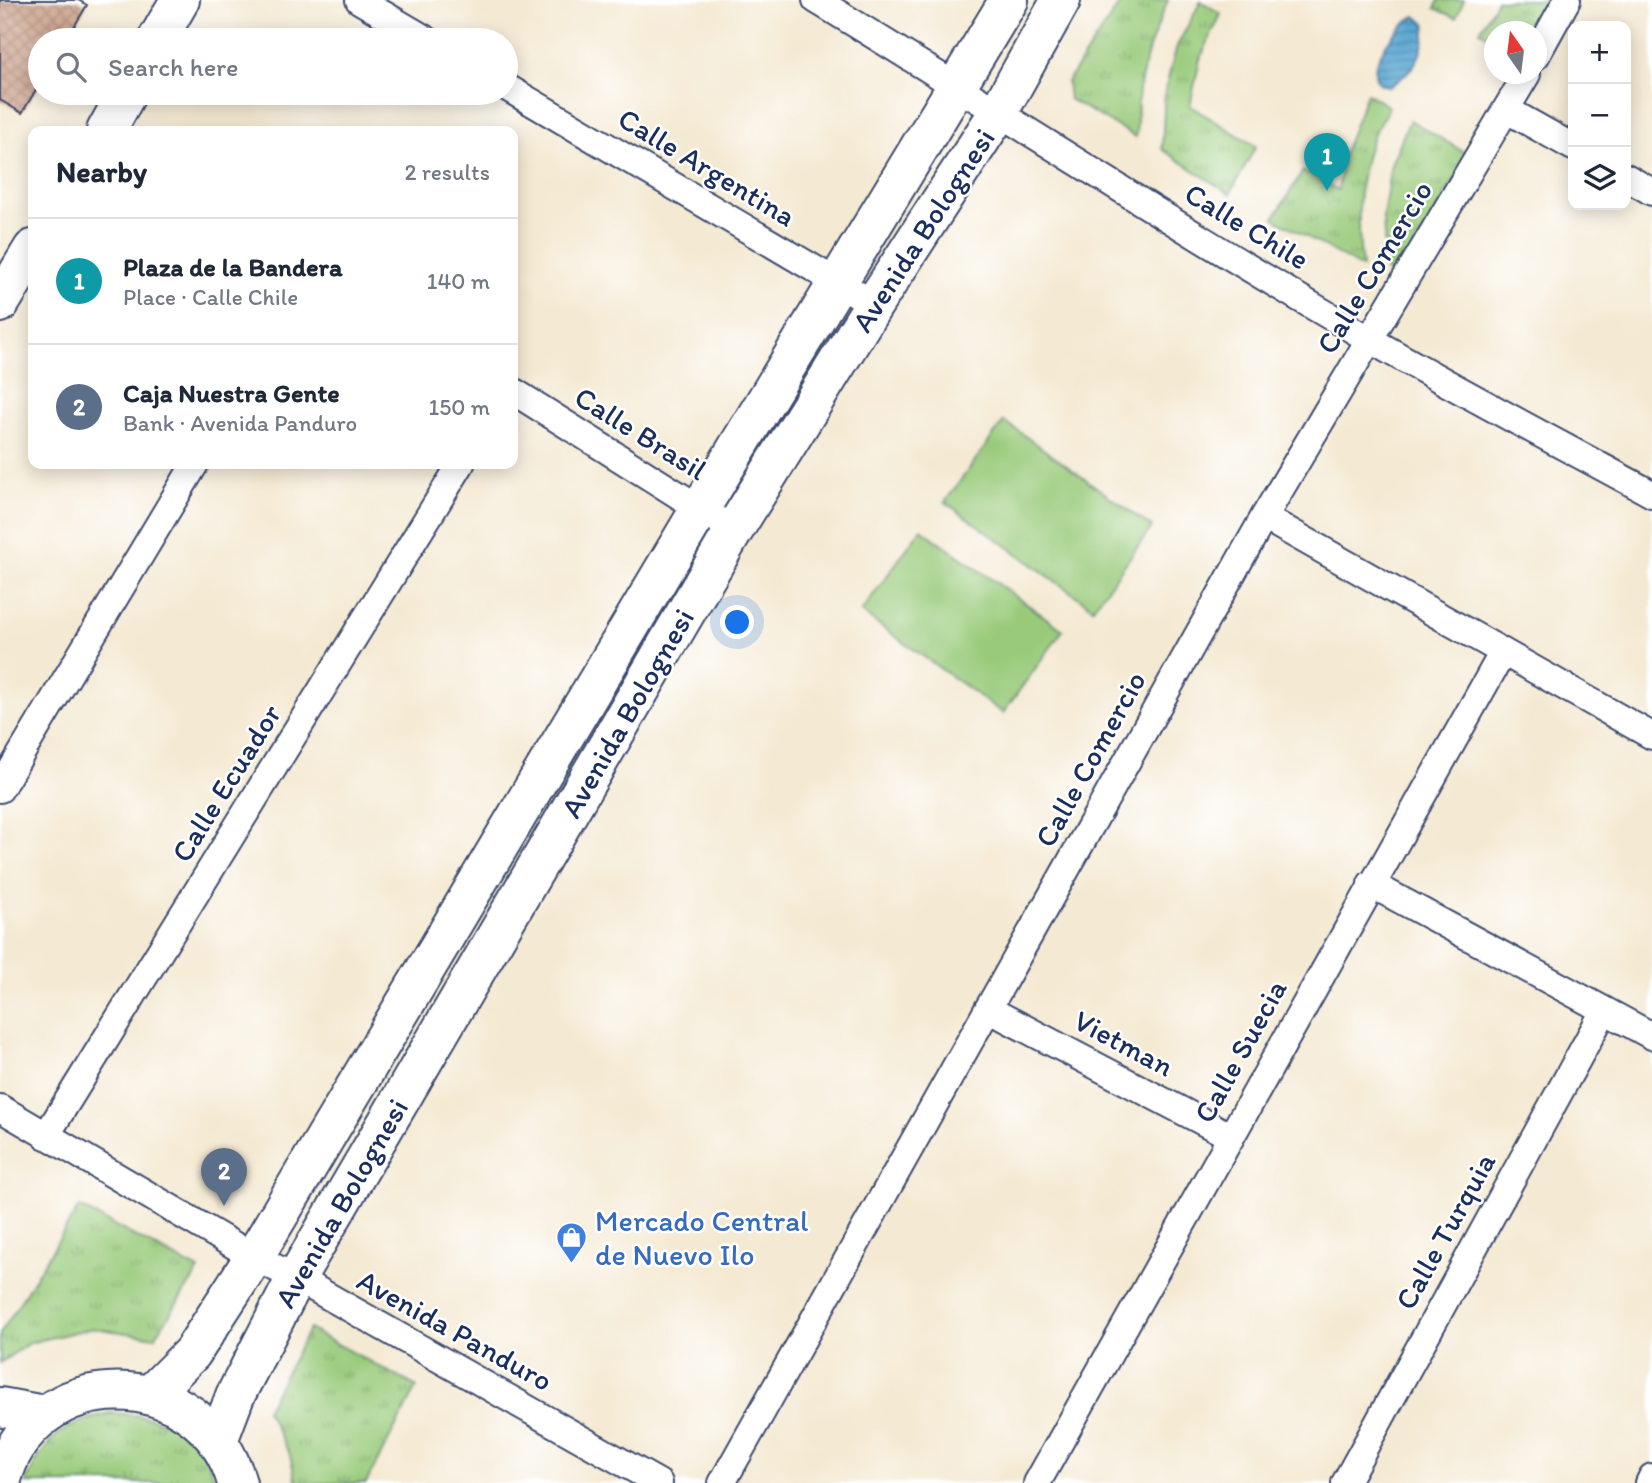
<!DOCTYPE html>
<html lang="en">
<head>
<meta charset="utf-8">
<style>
	:root { --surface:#fff; --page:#f2f2f3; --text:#1f2937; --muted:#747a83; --line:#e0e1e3; --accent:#c8321e }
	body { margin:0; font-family:Itim,sans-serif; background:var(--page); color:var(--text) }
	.controls { position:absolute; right:21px; top:21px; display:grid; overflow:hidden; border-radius:14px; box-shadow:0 4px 18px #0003 }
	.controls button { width:63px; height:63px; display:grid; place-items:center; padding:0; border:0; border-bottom:2px solid var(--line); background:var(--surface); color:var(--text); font:35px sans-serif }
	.compass { position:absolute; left:1484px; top:21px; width:63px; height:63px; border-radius:50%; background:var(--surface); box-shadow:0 4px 18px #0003; rotate:346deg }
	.you { position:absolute; left:738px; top:623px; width:24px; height:24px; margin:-18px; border:5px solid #fff; border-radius:50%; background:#1a73e8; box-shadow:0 0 0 10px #1a73e833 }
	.badge { display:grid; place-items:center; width:46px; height:46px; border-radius:50%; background:var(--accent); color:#fff; font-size:23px; font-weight:700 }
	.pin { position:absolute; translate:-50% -58px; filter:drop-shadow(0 2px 4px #0008) }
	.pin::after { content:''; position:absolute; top:37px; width:24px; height:21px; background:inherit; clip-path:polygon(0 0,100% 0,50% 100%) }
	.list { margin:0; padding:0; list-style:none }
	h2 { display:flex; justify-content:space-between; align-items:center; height:91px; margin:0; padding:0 28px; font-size:30px }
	h2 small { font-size:23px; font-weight:400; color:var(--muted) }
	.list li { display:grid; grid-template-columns:46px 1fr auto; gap:21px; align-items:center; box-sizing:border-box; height:126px; padding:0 28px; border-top:2px solid var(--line) }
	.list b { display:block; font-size:26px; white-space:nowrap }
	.list p { margin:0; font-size:23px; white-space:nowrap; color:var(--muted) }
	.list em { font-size:23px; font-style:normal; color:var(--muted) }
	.icon { flex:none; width:38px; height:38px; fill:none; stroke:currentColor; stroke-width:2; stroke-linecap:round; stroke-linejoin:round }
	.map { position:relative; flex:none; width:1652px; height:1483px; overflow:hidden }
	.search { position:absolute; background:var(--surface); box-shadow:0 4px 18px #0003; left:28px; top:28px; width:490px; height:77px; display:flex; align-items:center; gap:18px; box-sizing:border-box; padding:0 24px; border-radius:38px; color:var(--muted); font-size:26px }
	.panel { position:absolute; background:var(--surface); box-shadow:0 4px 18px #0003; left:28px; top:126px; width:490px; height:343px; border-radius:14px }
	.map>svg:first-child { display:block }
</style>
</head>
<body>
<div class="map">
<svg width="1652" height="1483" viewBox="0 0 1652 1483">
	<defs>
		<pattern id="grass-tufts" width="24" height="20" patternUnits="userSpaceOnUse" patternTransform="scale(1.75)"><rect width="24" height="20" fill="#98ca79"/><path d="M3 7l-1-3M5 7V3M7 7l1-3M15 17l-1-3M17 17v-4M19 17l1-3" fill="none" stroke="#7ba466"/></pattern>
		<pattern id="water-rules" width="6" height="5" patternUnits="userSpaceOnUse" patternTransform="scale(1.75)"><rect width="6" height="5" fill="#57a5d0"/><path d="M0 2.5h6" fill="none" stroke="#4787ac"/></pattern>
		<pattern id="building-cross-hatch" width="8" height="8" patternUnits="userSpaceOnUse" patternTransform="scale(1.75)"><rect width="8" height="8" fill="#c99d85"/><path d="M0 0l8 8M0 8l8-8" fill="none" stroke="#a28070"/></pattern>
	</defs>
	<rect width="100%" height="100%" fill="#fff"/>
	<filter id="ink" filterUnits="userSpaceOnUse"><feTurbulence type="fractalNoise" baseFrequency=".0143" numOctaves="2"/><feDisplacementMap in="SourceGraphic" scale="14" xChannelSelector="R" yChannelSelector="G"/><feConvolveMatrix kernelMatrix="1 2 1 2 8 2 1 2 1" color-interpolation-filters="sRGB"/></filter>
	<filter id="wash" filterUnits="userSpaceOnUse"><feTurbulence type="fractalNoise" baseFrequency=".00686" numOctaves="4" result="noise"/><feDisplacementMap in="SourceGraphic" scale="28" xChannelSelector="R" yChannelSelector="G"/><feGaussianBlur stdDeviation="1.57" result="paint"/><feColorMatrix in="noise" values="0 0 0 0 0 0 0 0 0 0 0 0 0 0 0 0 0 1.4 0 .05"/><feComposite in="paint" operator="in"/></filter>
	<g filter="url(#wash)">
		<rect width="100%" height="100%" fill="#f4e9d2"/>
		<g fill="url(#grass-tufts)" stroke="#5a7c6c" stroke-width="2">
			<path d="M1122,0H1168L1149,48L1139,88L1136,137L1069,99L1067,82Z"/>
			<path d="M1439,0H1464L1456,18L1435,8Z"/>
			<path d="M1497,0H1552L1535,31L1494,32V40L1480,31Z"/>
			<path d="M1201,1L1221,14L1200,59L1190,106L1256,146L1230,194L1162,149L1165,90L1177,46Z"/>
			<path d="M1367,93L1389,107C1384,117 1377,126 1373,136C1356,178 1357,224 1362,268L1274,218L1303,171L1338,190L1344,152Z"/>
			<path d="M1410,120L1469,155L1397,278L1386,272L1383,217L1391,164Z"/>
			<path d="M79,1207L199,1270L155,1337L92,1328L29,1343L0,1363V1334Z"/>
			<path d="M309,1329L417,1387L366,1483H297L289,1452L266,1410Z"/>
			<path d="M110,1413C147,1414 184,1423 206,1457C210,1465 213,1475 216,1483H25C49,1435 58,1427 110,1413Z"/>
		</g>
		<g fill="#98ca79" stroke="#5a7c6c" stroke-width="2">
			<path d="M1004,421L1152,527L1093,608L945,502Z"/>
			<path d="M921,529L1063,630L1003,713L861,612Z"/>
		</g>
		<path fill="url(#water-rules)" stroke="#396a97" stroke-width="2" d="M1416,16L1426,24C1423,58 1416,68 1389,87C1384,85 1378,84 1376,78C1369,61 1401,22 1416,16Z"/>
		<g id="blocks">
			<path fill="url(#building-cross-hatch)" d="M0,0H78L87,5L66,40H40V83L22,113L0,100Z"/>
		</g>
	</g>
	<g filter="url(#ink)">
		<use href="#blocks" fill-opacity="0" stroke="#3c4b6f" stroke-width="2"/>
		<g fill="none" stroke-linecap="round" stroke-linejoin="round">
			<defs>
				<g id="street">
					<path d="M359,0L427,40"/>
					<path d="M816,0C1001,112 1182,231 1369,339C1462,393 1558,443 1652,494"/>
					<path d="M1536,56L1567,0"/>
					<path d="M506,87L874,304"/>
					<path d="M1507,110L1573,147"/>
					<path d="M1626,177L1652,192"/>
					<path d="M513,391L734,530"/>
					<path d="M1264,517L1652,736"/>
					<path d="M0,789L195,464"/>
					<path d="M1371,884L1652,1036"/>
					<path d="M988,1009L1230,1136"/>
					<path d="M0,1108L254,1257L296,1278L659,1483"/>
					<path d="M46,1136L461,464"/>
					<path d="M722,1483L1264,517L1527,74"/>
					<path d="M1037,1483L1503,652"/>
					<path d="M1345,1483L1604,1011"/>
					<path d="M1649,1483L1652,1477"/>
				</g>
				<g id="secondary">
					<path d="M157,40L180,0"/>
					<path d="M106,131L127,93"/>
					<path d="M0,303L33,249"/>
					<path d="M150,1395L192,1353L254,1257L700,509L1009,0"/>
					<path d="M0,1407L44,1415"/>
					<path d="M218,1441L235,1396L296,1278L734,530L874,304L998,113L1061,0"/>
					<path d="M1,1483C31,1360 204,1362 237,1483"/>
				</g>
			</defs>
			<use href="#street" stroke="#3c4b6f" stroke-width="30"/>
			<use href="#secondary" stroke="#3c4b6f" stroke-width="42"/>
			<use href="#street" stroke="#fff" stroke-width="26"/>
			<use href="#secondary" stroke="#fff" stroke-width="38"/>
		</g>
	</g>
	<defs>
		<symbol id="shop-pin" viewBox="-11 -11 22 30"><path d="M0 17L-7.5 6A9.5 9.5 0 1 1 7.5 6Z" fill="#3f7fe0" stroke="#fff"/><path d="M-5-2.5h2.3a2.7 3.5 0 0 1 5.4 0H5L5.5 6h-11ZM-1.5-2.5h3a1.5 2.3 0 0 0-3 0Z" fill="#fff"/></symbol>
	</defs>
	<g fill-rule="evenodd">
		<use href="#shop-pin" x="554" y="1220" width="35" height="47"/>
	</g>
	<g text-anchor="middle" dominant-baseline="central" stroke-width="5" stroke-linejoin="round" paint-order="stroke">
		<g font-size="30" fill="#1b2f5e" stroke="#fff">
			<text transform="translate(707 167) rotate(31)">Calle Argentina</text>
			<text transform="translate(1247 226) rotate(31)">Calle Chile</text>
			<text transform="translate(923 230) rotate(-57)">Avenida Bolognesi</text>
			<text transform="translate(1374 267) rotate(-59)">Calle Comercio</text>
			<text transform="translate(641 433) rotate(32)">Calle Brasil</text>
			<text transform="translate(627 713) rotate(-60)">Avenida Bolognesi</text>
			<text transform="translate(1090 759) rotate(-61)">Calle Comercio</text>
			<text transform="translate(226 783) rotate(-58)">Calle Ecuador</text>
			<text transform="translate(1124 1043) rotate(28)">Vietman</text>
			<text transform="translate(1240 1051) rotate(-61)">Calle Suecia</text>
			<text transform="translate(341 1203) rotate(-60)">Avenida Bolognesi</text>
			<text transform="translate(1445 1231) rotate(-61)">Calle Turquia</text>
			<text transform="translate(455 1330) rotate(29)">Avenida Panduro</text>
		</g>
		<g font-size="30" fill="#366cbe" stroke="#fff" text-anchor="start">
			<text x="595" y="1220">Mercado Central<tspan x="595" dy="34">de Nuevo Ilo</tspan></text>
		</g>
	</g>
</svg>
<div class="controls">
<button>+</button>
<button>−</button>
<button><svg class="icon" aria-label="layers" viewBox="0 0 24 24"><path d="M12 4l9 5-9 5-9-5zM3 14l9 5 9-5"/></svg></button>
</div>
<svg class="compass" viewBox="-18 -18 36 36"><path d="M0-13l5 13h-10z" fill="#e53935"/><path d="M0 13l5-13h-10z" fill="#747a83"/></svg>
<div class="you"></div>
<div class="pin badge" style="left:1327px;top:191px;background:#0f9aa8">1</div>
<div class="pin badge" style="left:224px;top:1206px;background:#5c6f8a">2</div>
<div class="search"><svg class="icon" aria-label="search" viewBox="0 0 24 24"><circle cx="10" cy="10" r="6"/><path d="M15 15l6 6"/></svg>Search here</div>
<section class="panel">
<h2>Nearby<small>2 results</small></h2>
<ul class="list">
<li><span class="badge" style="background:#0f9aa8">1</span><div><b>Plaza de la Bandera</b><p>Place · Calle Chile</p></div><em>140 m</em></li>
<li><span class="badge" style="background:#5c6f8a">2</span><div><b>Caja Nuestra Gente</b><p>Bank · Avenida Panduro</p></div><em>150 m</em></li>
</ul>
</section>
</div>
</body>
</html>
